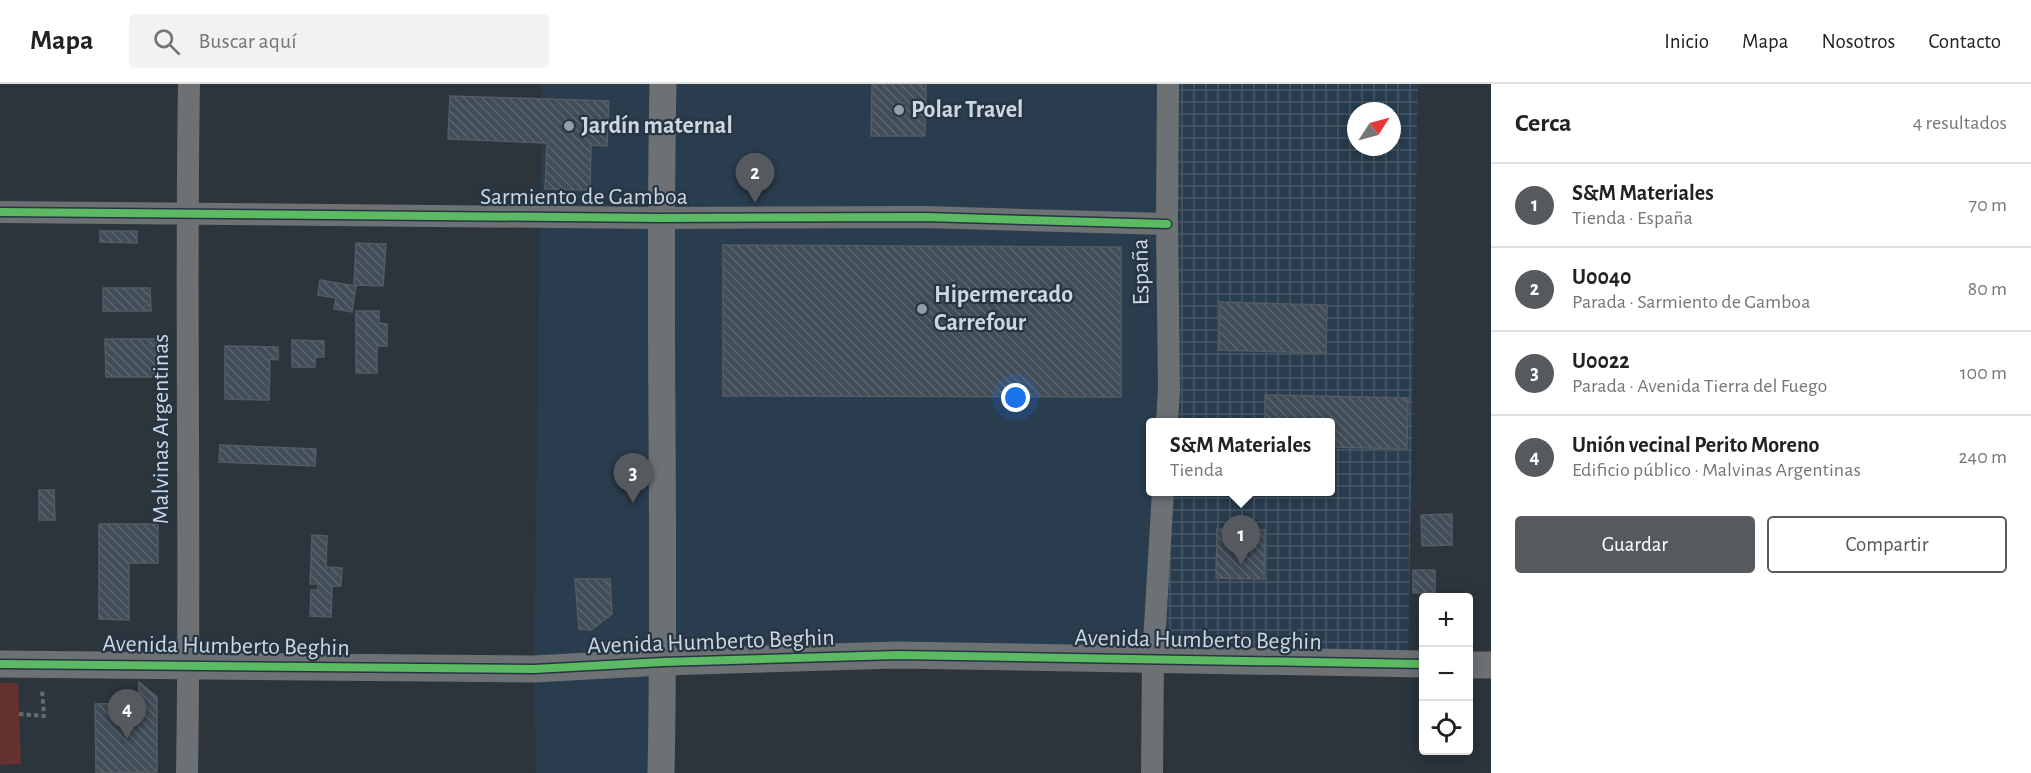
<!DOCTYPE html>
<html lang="es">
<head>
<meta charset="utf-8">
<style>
	:root { --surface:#fff; --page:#f2f2f2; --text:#222; --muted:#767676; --line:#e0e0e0; --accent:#565a5e }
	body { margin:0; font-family:"Alegreya Sans",sans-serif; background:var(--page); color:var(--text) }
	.controls { position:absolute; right:18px; bottom:18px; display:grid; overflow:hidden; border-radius:6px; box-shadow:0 3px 15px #0003 }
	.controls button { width:54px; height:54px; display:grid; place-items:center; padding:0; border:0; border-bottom:2px solid var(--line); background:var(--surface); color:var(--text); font:30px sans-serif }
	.compass { position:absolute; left:1347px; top:18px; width:54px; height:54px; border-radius:50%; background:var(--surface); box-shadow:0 3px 15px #0003; rotate:54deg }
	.you { position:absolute; left:1016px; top:314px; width:21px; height:21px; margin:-15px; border:4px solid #fff; border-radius:50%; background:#1a73e8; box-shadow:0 0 0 9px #1a73e833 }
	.badge { display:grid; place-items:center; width:39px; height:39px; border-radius:50%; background:var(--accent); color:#fff; font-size:20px; font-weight:700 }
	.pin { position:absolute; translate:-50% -50px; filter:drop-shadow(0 2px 3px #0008) }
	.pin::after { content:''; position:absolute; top:32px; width:21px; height:18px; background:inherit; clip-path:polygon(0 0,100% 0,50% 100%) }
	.popup { position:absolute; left:1146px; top:334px; width:189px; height:78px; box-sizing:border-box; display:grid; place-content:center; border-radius:6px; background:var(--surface); filter:drop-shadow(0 2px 4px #0005); font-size:20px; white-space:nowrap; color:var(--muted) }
	.popup b { font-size:22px; color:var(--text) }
	.popup::after { content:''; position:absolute; left:50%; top:100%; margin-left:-12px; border:12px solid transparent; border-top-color:var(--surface) }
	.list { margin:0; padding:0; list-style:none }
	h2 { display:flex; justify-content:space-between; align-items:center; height:78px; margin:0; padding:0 24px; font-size:26px }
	h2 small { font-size:20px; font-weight:400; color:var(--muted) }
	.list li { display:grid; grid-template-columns:39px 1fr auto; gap:18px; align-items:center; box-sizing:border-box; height:84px; padding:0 24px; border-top:2px solid var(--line) }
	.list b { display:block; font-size:22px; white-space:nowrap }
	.list p { margin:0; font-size:20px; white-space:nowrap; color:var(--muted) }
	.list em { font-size:20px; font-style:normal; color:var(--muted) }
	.actions { display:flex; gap:12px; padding:18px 24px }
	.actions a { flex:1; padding:14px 0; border:2px solid var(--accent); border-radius:6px; text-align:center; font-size:21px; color:var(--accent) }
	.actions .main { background:var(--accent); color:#fff }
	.icon { flex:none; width:33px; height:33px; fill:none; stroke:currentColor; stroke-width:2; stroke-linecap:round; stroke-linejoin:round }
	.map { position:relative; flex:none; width:1491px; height:689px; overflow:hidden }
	header { display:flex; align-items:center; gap:36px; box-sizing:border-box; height:84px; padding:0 30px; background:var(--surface); border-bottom:2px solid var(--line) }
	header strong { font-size:28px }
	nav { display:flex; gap:33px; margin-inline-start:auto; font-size:21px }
	.search { width:420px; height:54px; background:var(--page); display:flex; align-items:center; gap:15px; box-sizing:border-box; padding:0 21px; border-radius:6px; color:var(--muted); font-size:22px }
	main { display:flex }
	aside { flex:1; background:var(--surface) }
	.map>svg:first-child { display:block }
</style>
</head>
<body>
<header>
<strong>Mapa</strong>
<div class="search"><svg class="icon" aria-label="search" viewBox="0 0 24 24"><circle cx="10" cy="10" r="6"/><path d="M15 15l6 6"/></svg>Buscar aquí</div>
<nav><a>Inicio</a><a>Mapa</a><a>Nosotros</a><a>Contacto</a></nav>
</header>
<main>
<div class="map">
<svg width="1491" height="689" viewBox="0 0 1491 689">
	<defs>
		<pattern id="industrial-grid" width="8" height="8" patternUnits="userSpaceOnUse" patternTransform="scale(1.5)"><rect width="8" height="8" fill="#293d4e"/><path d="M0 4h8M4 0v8" fill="none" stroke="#475867"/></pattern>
		<pattern id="building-back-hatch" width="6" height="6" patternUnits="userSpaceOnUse" patternTransform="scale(1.5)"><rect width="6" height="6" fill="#404c57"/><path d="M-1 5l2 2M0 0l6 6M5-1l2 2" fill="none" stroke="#5a656f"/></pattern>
	</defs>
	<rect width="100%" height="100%" fill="#2c343c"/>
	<path fill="#293d4e" d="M542,0H1168L1167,338H1151V408H1163L1153,575L664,578L661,689H536L534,585Z"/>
	<path fill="url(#industrial-grid)" fill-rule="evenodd" d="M1168,0H1418L1408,579L1153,575L1163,408H1331V338H1167ZM1356,27H1392V63H1356Z"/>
	<path fill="#653131" d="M0,599H18L21,680L0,681Z"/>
	<g fill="url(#building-back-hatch)" stroke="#545b62" stroke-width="1.5">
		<path d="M872,0H926L925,52H871Z"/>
		<path d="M450,12L609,17L607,62L591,61L590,106L545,105L547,59L448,55Z"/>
		<path d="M100,147H137V159L100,158Z"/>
		<path d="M356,159L386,160L383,202L354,201Z"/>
		<path d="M723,161L1121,163V313L723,312Z"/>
		<path d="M320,196L356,202L352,228L334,225L336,214L318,211Z"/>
		<path d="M103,204H150L151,227H103Z"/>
		<path d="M1220,218L1327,221L1326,269L1219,266Z"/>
		<path d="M356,227H379V239L387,240V262H377V289H356Z"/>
		<path d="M105,255H156V293H106Z"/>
		<path d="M292,256L324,257V273H315V283H292Z"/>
		<path d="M225,262L278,263V276L270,275L269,316L225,315Z"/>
		<path d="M1265,311L1408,314L1407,365L1331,363V338H1265Z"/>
		<path d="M220,361L316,365L315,382L219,378Z"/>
		<path d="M39,406H54L55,436H39Z"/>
		<path d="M1452,430V461L1422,462L1421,431Z"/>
		<path d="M99,440H158V479H129V536L99,535Z"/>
		<path d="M1217,445L1265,446L1264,495L1216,494Z"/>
		<path d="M312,451L327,452L326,483L342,484L341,502H332L331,533L310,532L311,506H318V500H310Z"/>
		<rect x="1413" y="486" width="22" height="23"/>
		<path d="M575,495H610L612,530L591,546L579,545Z"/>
		<path d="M139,598L157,613V688L96,689L95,620L139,619Z"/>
	</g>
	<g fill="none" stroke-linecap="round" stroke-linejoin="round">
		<path stroke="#646a6e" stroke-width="4" stroke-dasharray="4.5 3" stroke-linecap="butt" d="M19,630L44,632L42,605"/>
		<g stroke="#6d7174" stroke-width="22">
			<path d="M0,128L660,134L925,133L1167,140"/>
			<path d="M1167,338L1169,305L1167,140L1168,0"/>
			<path d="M187,689C191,459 185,230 189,0"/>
			<path d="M1152,689L1153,575L1163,408"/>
		</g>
		<g stroke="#6d7174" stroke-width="27">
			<path d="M0,580L534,585L663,578L897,571L1424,580"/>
			<path d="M1468,581H1491"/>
			<path d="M661,689C666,459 658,230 663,0"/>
		</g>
		<defs>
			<g id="cycleway">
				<path d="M0,128L660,134L925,133L1167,140"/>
				<path d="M0,580L534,585L663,578L897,571L1424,580"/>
			</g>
		</defs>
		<use href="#cycleway" stroke="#253543" stroke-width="11"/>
		<use href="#cycleway" stroke="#5cba63" stroke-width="8"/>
	</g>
	<g fill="#959ea7" stroke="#253543" stroke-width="2">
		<circle cx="899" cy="26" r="6"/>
		<circle cx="569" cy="42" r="6"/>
		<circle cx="922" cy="225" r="6"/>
	</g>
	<g text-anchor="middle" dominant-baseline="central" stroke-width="4.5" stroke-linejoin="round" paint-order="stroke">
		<g font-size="24" font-weight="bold" fill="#cdd7e0" stroke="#253543" text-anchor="start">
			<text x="911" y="26">Polar Travel</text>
			<text x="581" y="42">Jardín maternal</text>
			<text x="934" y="211">Hipermercado<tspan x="934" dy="28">Carrefour</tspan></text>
		</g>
		<g font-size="24" fill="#cdd7e0" stroke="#253543">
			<text x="584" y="113">Sarmiento de Gamboa</text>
			<text transform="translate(1141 188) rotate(-91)">España</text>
			<text transform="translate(161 345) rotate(-90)">Malvinas Argentinas</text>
			<text transform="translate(1198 556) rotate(1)">Avenida Humberto Beghin</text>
			<text transform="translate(711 558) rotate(-2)">Avenida Humberto Beghin</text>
			<text transform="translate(226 562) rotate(1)">Avenida Humberto Beghin</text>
		</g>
	</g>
</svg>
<div class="controls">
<button>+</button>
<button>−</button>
<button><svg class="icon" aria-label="locate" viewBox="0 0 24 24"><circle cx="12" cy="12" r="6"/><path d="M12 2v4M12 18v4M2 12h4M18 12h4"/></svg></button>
</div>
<svg class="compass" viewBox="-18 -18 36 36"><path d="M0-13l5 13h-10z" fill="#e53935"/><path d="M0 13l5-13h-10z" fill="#767676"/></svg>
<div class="you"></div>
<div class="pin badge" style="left:1241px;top:481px">1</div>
<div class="popup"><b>S&amp;M Materiales</b>Tienda</div>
<div class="pin badge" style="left:755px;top:119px">2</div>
<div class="pin badge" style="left:633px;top:419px">3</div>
<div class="pin badge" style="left:127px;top:655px">4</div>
</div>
<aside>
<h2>Cerca<small>4 resultados</small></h2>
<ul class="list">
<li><span class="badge">1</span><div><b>S&amp;M Materiales</b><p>Tienda · España</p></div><em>70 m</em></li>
<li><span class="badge">2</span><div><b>U0040</b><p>Parada · Sarmiento de Gamboa</p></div><em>80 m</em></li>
<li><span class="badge">3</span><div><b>U0022</b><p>Parada · Avenida Tierra del Fuego</p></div><em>100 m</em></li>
<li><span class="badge">4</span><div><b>Unión vecinal Perito Moreno</b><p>Edificio público · Malvinas Argentinas</p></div><em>240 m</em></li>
</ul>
<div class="actions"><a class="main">Guardar</a><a>Compartir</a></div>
</aside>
</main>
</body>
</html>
